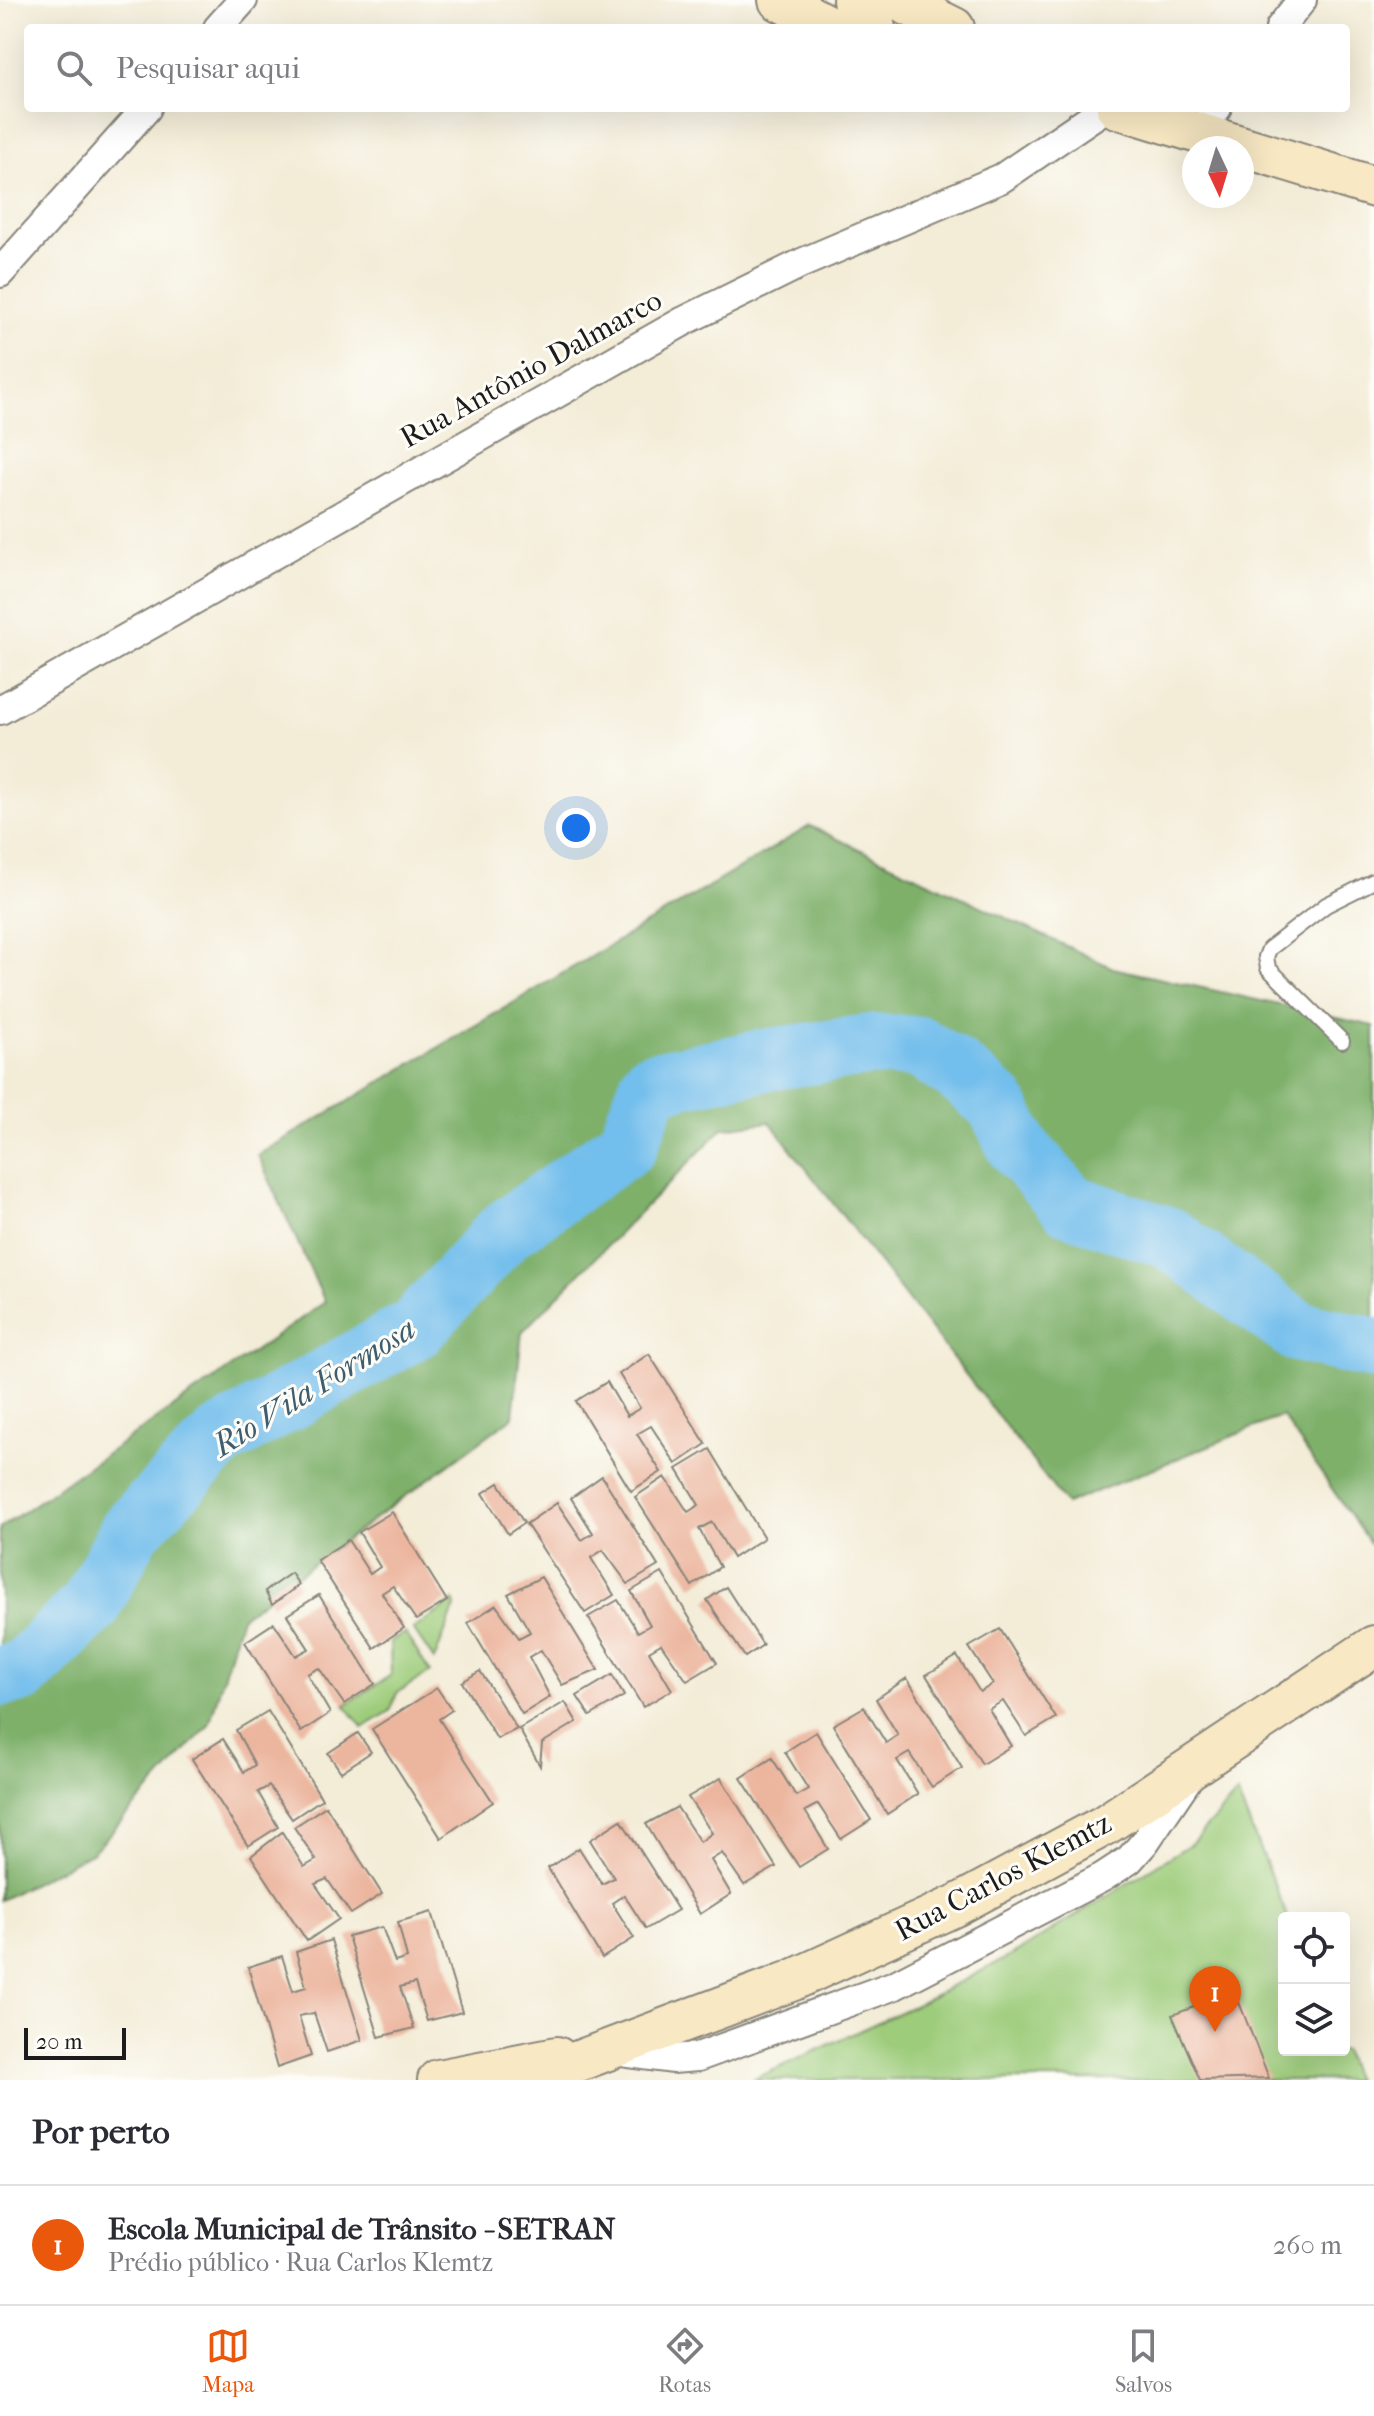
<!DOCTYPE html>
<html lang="pt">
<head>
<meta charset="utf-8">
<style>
	:root { --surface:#fff; --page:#f7f7f7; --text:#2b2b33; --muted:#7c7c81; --line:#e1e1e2; --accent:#ea580c }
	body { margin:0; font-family:"IM FELL French Canon",serif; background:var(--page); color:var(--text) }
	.controls { position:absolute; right:24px; bottom:24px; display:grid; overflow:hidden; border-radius:8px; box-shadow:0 8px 32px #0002 }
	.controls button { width:72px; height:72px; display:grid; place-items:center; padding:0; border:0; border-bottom:2px solid var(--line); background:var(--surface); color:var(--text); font:40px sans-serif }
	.compass { position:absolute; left:1182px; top:136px; width:72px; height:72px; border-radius:50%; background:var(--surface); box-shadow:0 8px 32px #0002; rotate:176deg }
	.scale { position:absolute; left:24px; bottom:20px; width:102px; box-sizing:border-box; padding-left:8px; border:4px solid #1c1c1c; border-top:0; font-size:22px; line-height:28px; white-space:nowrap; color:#1c1c1c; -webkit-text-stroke:6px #fdfcf7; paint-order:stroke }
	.you { position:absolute; left:576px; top:828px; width:28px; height:28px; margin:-20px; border:6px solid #fff; border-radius:50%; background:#1a73e8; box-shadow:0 0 0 12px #1a73e833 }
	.badge { display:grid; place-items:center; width:52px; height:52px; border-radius:50%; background:var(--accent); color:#fff; font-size:26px; font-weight:700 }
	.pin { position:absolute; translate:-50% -66px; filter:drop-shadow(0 2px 4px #0008) }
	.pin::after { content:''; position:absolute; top:42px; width:28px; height:24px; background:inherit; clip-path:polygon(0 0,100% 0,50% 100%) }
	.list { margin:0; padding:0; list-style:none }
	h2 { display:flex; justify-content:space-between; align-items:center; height:104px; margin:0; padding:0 32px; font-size:34px }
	h2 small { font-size:26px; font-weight:400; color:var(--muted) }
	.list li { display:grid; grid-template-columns:52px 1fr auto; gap:24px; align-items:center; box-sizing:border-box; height:120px; padding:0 32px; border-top:2px solid var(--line) }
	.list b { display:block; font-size:30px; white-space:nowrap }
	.list p { margin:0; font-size:26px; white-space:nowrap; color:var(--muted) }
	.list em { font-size:26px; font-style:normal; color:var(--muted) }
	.icon { flex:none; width:44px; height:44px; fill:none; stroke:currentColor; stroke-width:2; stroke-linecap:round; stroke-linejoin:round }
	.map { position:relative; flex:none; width:1374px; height:2080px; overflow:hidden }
	.search { position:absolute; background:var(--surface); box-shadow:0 8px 32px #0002; left:24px; right:24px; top:24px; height:88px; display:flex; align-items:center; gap:20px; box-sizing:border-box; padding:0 28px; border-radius:8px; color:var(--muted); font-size:30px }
	.sheet { height:224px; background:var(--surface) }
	nav { display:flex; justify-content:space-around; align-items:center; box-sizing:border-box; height:112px; border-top:2px solid var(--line); background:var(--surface); font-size:22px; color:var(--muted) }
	nav a { display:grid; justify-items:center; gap:4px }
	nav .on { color:var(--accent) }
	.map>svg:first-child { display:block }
</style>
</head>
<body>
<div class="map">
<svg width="1374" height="2080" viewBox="0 0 1374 2080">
	<rect width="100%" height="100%" fill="#fdfcf7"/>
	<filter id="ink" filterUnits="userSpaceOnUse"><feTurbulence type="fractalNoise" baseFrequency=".0125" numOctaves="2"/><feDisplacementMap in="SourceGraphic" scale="16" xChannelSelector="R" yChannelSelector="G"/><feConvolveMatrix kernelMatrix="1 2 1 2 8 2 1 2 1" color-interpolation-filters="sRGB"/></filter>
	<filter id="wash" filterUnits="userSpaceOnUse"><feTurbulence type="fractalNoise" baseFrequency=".006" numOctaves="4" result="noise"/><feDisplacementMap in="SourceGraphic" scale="32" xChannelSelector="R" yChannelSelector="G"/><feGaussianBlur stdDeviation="1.8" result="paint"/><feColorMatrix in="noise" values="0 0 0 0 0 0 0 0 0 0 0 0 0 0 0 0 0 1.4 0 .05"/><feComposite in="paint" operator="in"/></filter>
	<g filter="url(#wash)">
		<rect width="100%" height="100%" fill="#f3ecd7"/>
		<g fill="#9dcc7a" stroke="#5c744b" stroke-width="2">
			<path d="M454,1601L455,1607L434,1660L413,1629Z"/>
			<path d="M405,1633L430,1672L397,1693L390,1711L363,1728L345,1705L391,1675L390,1641Z"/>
			<path d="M1237,1794L1288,1918H1284V2050H1343L1355,2080H752L922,2002L1016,1953L1192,1843Z"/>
		</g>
		<path fill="#7eb06a" stroke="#4d6643" stroke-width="2" d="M810,826L1113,968L1374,1026V1550L1282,1416L1066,1504L770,1122L723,1128L522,1332L513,1417L241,1617L209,1725L93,1852L0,1900V1528L325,1302L258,1155Z"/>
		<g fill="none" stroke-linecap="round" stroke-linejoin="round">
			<path stroke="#72beec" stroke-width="62" d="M0,1676L22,1672L90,1606L131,1529L219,1439L416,1328L505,1231L627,1145L651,1083L765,1060L871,1045L919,1047L957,1071L997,1104L1018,1147L1070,1205L1169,1238L1297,1331L1374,1349"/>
		</g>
		<g id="blocks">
			<g fill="#ecb59e">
				<path d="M649,1354L706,1444L676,1464L651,1426L637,1434L661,1472L631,1491L576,1401L607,1382L627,1416L640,1408L619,1374Z"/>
				<path d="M710,1449L764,1538L733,1558L712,1522L699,1529L720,1567L692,1586L635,1497L665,1477L688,1512L699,1505L677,1469Z"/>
				<path d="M602,1476L658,1566L628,1584L603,1550L591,1558L614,1595L585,1613L526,1524L557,1503L582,1540L593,1533L571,1498Z"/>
				<path d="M499,1483L524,1523L508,1534L483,1493Z"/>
				<path d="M392,1512L447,1601L416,1620L393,1586L382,1593L404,1628L374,1648L317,1560L348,1540L370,1574L380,1567L359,1532Z"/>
				<path d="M291,1573L299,1585L272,1605L265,1591Z"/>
				<path d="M662,1573L717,1663L687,1681L661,1644L649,1651L672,1690L643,1707L588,1617L618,1600L638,1632L650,1625L631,1591Z"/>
				<path d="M541,1577L598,1670L562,1685L541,1650L529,1657L550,1697L522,1714L468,1623L496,1605L519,1638L530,1632L508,1594Z"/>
				<path d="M726,1587L763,1645L745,1657L707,1600Z"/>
				<path d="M319,1595L375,1684L344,1704L319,1668L307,1674L330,1713L301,1732L245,1642L274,1623L296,1656L309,1649L287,1615Z"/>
				<path d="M1000,1629L1056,1718L1026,1736L1003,1701L989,1709L1011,1746L982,1764L926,1675L957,1656L980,1692L993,1684L969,1647Z"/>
				<path d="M480,1671L517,1729L497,1739L462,1682Z"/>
				<path d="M612,1675L624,1696L590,1716L577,1696Z"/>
				<path d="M907,1678L962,1768L932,1787L909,1753L897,1760L918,1794L887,1814L833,1725L864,1707L886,1743L898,1735L876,1699Z"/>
				<path d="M437,1688L452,1710L439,1719L493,1802L441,1838L372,1729Z"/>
				<path d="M565,1702L577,1722L542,1743L540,1766L519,1729Z"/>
				<path d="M268,1711L322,1799L292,1819L269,1786L258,1792L278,1827L248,1846L192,1759L223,1739L244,1772L255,1765L236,1730Z"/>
				<path d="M816,1732L871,1820L841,1839L818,1804L805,1811L828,1849L799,1867L741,1778L772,1758L796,1796L808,1789L785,1752Z"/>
				<path d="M358,1733L371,1752L341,1772L328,1753Z"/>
				<path d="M721,1778L776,1867L744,1885L722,1853L711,1860L731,1894L700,1914L646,1824L677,1807L700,1842L712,1833L688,1797Z"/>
				<path d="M326,1806L382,1894L351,1914L327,1879L315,1884L339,1919L307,1941L251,1856L282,1832L304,1867L316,1860L294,1827Z"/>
				<path d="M621,1820L678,1910L646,1929L624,1895L612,1903L634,1938L602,1958L548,1868L579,1848L602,1884L614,1878L590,1840Z"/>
				<path d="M432,1912L462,2012L427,2021L415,1983L400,1987L414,2028L379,2037L348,1936L382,1927L395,1962L407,1958L398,1922Z"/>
				<path d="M331,1940L362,2040L327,2052L314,2013L299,2016L311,2056L277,2068L248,1967L282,1956L293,1991L306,1987L296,1952Z"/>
				<path d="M1235,1992L1269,2078L1200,2080L1172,2015Z"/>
			</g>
		</g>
	</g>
	<g filter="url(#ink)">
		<use href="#blocks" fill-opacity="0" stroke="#88847a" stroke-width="2"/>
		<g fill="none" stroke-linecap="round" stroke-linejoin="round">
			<defs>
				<path id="lane" d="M1342,1041L1268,968L1266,957L1269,949L1326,905L1374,881"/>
				<g id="street">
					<path d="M218,28L243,0"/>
					<path d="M1280,28L1302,0"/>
					<path d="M1198,133L1217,108"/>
					<path d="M0,273L147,108"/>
					<path d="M0,710L684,321L802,263L1002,178L1105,108"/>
					<path d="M613,2051L672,2059L698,2057L895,1985L1103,1877L1129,1860L1145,1842L1191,1774"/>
				</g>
				<g id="secondary">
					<path d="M779,0L832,28"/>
					<path d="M853,0L875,28"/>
					<path d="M898,0L954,28"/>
					<path d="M1117,108L1374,187"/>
					<path d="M438,2080L557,2057"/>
					<path d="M528,2080L791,1981L957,1905L1105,1825L1374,1646"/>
				</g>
			</defs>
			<use href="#lane" stroke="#88847a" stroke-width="18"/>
			<use href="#street" stroke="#88847a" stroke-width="32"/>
			<use href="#secondary" stroke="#88847a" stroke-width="44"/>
			<use href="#lane" stroke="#fff" stroke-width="14"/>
			<use href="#street" stroke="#fff" stroke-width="28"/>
			<use href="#secondary" stroke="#f8e8c3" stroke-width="40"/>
		</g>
	</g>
	<g text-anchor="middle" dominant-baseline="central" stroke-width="6" stroke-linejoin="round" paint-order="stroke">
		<g font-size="30" fill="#1c1c1c" stroke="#fdfcf7">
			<text transform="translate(531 369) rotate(-29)">Rua Antônio Dalmarco</text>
			<text transform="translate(1003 1877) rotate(-28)">Rua Carlos Klemtz</text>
		</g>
		<g font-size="32" font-style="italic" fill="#3e5d6f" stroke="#fdfcf7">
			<text transform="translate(314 1387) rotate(-32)">Rio Vila Formosa</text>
		</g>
	</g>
</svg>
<div class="controls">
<button><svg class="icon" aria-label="locate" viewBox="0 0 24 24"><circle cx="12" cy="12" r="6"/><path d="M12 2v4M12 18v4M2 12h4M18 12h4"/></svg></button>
<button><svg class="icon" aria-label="layers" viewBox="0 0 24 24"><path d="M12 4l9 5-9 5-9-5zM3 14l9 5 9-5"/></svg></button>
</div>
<svg class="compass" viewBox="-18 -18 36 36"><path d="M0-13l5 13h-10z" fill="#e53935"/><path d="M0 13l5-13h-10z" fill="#7c7c81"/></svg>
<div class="scale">20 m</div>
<div class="you"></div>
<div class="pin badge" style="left:1215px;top:2032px">1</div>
<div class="search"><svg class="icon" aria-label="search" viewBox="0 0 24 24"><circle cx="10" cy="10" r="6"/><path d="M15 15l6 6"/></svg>Pesquisar aqui</div>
</div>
<section class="sheet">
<h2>Por perto<small></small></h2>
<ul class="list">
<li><span class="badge">1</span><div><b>Escola Municipal de Trânsito - SETRAN</b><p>Prédio público · Rua Carlos Klemtz</p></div><em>260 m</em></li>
</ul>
</section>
<nav>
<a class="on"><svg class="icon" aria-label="map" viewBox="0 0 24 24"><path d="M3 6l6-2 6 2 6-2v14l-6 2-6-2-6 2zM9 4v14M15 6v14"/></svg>Mapa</a>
<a><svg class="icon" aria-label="directions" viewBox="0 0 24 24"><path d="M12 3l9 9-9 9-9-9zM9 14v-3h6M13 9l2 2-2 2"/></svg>Rotas</a>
<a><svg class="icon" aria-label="saved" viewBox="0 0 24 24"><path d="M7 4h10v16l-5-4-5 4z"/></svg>Salvos</a>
</nav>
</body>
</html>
